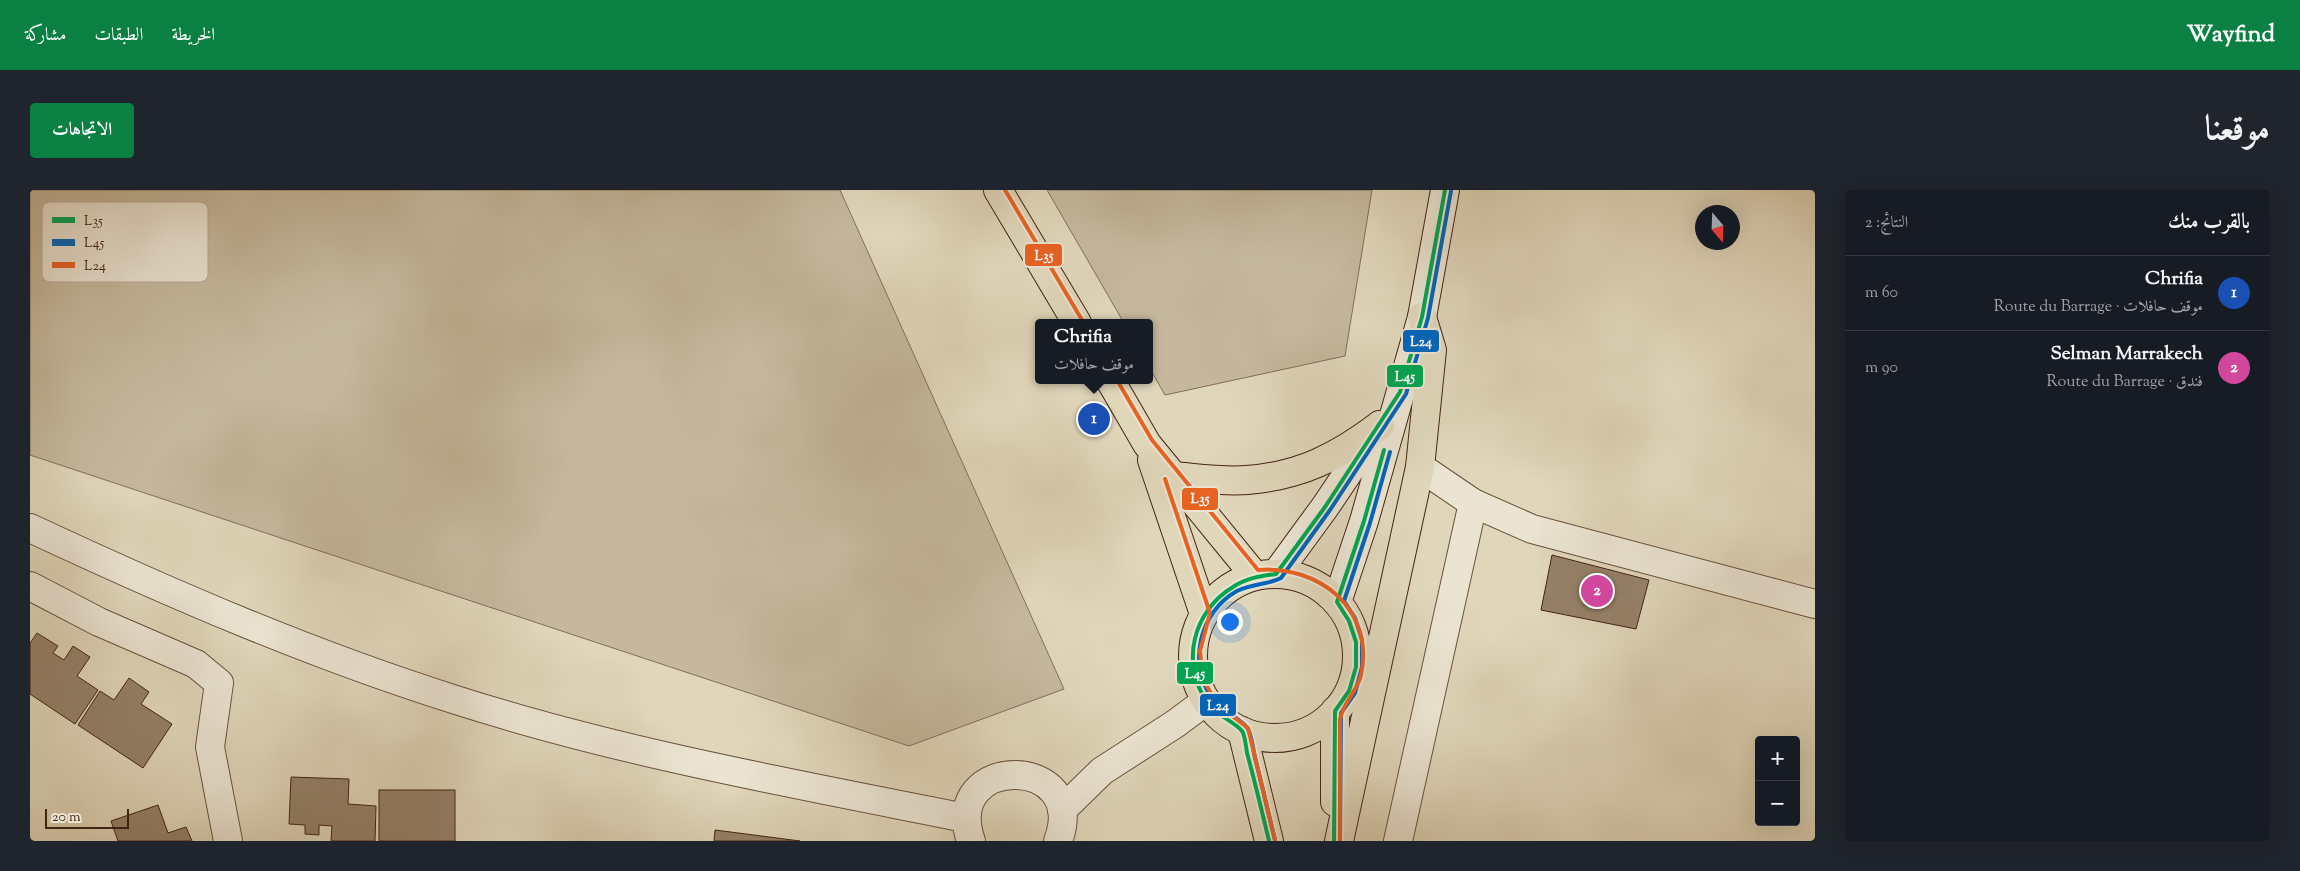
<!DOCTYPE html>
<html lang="ar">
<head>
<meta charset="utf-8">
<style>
	:root { --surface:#171b24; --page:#20242c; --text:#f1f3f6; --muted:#9ea1a6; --line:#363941; --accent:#0b8043 }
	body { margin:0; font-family:"Sorts Mill Goudy",Amiri,serif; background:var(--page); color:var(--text); direction:rtl }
	.controls { position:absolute; right:15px; bottom:15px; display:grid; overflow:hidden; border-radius:5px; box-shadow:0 5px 20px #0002 }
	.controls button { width:45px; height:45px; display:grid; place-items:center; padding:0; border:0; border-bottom:1px solid var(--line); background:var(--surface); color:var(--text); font:25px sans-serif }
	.compass { position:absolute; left:1665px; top:15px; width:45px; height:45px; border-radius:50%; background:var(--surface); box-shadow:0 5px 20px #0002; rotate:161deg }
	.scale { position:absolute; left:15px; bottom:12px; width:84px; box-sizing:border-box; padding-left:5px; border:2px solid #432411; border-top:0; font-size:14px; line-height:18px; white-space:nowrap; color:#432411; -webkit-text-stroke:4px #ebe4d2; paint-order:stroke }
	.you { position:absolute; left:1199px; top:431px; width:18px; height:18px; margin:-12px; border:4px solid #fff; border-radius:50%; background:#1a73e8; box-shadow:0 0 0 8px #1a73e833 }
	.badge { display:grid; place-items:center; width:32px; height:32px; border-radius:50%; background:var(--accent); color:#fff; font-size:16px; font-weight:700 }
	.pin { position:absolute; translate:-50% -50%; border:2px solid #fff; box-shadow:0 1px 5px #0006 }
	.popup { position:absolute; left:1005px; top:129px; width:118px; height:65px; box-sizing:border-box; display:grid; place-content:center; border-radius:5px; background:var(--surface); filter:drop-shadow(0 1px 4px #0005); font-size:16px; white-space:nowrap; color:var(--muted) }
	.popup b { font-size:19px; color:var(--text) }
	.popup::after { content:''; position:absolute; left:50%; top:100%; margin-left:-10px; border:10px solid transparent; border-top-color:var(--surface) }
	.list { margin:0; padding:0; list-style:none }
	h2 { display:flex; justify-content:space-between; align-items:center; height:65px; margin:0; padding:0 20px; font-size:21px }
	h2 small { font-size:16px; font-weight:400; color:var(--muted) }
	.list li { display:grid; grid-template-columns:32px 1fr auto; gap:15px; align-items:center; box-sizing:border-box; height:75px; padding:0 20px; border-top:1px solid var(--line) }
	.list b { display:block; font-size:19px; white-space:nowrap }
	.list p { margin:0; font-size:16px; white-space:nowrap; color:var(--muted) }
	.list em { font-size:16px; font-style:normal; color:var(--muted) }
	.map { position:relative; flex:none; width:1785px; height:651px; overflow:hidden; direction:ltr; border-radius:5px }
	header { display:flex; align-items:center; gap:30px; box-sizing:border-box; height:70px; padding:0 25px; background:var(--accent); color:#fff }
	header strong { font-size:24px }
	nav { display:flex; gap:28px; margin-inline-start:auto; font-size:18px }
	.intro { display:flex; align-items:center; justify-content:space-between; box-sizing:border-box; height:120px; padding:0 30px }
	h1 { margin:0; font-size:35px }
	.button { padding:12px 22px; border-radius:5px; background:var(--accent); color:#fff; font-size:18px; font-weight:700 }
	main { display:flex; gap:30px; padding:0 30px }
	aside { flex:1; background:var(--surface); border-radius:5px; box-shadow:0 5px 20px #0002 }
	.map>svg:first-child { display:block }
</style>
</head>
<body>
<header>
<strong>Wayfind</strong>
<nav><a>الخريطة</a><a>الطبقات</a><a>مشاركة</a></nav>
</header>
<div class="intro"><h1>موقعنا</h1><a class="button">الاتجاهات</a></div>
<main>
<aside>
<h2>بالقرب منك<small>النتائج: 2</small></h2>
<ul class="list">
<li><span class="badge" style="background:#1a4fb4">1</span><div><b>Chrifia</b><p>موقف حافلات · Route du Barrage</p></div><em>60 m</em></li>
<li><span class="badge" style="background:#d1479c">2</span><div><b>Selman Marrakech</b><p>فندق · Route du Barrage</p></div><em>90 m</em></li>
</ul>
</aside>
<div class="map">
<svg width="1785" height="651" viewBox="0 0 1785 651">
	<rect width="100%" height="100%" fill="#e0d6ba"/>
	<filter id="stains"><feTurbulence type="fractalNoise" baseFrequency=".004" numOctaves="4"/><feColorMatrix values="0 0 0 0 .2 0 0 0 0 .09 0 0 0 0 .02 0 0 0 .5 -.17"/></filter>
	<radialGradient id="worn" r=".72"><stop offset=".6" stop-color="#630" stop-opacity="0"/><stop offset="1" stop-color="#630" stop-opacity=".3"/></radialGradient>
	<g fill="#c5b89d" stroke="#846e57">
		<path d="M0,0H810L1034,499L879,556L0,265Z"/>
		<path d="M1017,0H1342L1315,166L1135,205L1119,177V133H1094Z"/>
	</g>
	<g fill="#958169" stroke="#432411">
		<path d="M1522,365L1619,390L1606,439L1511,420Z"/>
		<path d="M7,443L28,456L23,463L34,470L43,456L60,467L47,486L68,500L45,534L0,504V453Z"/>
		<path d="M99,488L119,502L111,514L142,534L113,578L48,535L70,501L84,510Z"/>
		<path d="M261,587L319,589L318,614L346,616L345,651H301L302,636L289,635V645L275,644V635L259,634Z"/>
		<rect x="349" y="600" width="76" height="51"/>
		<path d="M128,615L138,643L156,637L162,651H88L81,631Z"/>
		<path d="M685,640L770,651H684Z"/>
	</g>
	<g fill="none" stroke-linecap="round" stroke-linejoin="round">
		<defs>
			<g id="street">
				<path d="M1390,277L1443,313L1502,339L1785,414"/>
				<path d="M0,338C139,403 280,464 426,510C592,563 765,594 936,628"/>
				<path d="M0,396L69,432L166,474L189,493L180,557L198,651"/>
				<path d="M1032,620L1072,581L1145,534L1176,511"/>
				<path d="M941,651C910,562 1061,564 1028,651"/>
				<path d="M1368,651L1443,313"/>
			</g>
			<g id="secondary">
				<path d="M1246,384L1295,317L1350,235"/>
				<path d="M1307,412L1334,331L1392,127L1415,0"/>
			</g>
			<g id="primary">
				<path d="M968,0L1047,133"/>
				<path d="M1080,190L1117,254L1225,386"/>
				<path d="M1122,270L1174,424"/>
				<path d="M1143,286C1167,288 1193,292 1217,290C1270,286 1308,267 1350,235"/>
				<circle cx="1245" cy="466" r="82"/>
				<path d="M1212,541L1239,651"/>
				<path d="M1305,612V521"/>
				<path d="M1309,651L1390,277L1402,160L1392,127"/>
			</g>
		</defs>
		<use href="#street" stroke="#6a503b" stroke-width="30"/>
		<use href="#secondary" stroke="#432411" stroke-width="30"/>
		<use href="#primary" stroke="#432411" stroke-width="30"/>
		<use href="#street" stroke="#ebe4d2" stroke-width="28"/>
		<use href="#secondary" stroke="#ebe4d2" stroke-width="28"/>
		<use href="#primary" stroke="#e0d6ba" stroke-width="28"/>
		<defs>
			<g id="bus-1">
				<path d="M1239,651C1232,622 1225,592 1217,563C1216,557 1215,545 1212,541C1204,531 1186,526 1177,512C1150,473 1163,421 1203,397C1216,388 1231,386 1246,384L1295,317L1370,202L1392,127L1415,0"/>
				<path d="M1304,651L1305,521L1319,501L1326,477V452L1319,431L1307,412L1334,331L1354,260"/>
			</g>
			<g id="bus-2">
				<path d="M1245,650C1238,622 1232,595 1225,568C1223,559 1222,547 1218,539C1214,531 1191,520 1183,510C1157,474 1169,422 1207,401C1222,394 1240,394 1251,388L1300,320L1376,204L1398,128L1421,1"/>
				<path d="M1310,651L1311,523L1325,503L1332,477V450L1325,428L1314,411L1340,333L1360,262"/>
			</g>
			<g id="bus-3">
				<path d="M975,0L1052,130"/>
				<path d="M1087,190L1122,250L1228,380C1289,375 1345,419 1331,485C1327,502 1312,514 1310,530V651"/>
				<path d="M1135,289L1180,423L1170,461L1173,489L1187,514L1218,538L1245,650"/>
			</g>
		</defs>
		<use href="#bus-1" stroke="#ebe4d2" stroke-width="8"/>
		<use href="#bus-2" stroke="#ebe4d2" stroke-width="8"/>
		<use href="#bus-3" stroke="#ebe4d2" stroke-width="8"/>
		<use href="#bus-1" stroke="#00a651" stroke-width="4"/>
		<use href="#bus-2" stroke="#0065bd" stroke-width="4"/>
		<use href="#bus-3" stroke="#e96221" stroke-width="4"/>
	</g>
	<rect x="12" y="12" width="166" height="80" rx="8" fill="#ebe4d2" stroke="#b9aa98" stroke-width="1"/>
	<rect x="22" y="27" width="23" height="6" fill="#00a651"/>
	<rect x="22" y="49" width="23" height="7" fill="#0065bd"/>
	<rect x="22" y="72" width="23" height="6" fill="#e96221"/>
	<g font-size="14" fill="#432411">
		<text x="54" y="35">L35</text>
		<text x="54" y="57">L45</text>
		<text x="54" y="80">L24</text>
	</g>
	<g stroke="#ebe4d2" stroke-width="2">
		<rect x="994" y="53" width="39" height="24" rx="5" fill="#e96221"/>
		<rect x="1372" y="139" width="38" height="24" rx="5" fill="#0065bd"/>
		<rect x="1356" y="174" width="38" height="24" rx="5" fill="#00a651"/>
		<rect x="1151" y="297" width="38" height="24" rx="5" fill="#e96221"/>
		<rect x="1146" y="471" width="38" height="24" rx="5" fill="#00a651"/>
		<rect x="1169" y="503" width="38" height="24" rx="5" fill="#0065bd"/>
	</g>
	<g font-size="14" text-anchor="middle" font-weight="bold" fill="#fff">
		<text x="1014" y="70">L35</text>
		<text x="1391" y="156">L24</text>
		<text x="1375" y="191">L45</text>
		<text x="1170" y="313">L35</text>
		<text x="1165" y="488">L45</text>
		<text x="1188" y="520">L24</text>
	</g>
	<rect width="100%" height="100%" filter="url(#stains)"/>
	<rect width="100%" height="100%" fill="url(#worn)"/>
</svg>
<div class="controls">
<button>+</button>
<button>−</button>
</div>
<svg class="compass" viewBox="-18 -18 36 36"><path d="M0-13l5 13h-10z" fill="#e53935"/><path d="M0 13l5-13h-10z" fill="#9ea1a6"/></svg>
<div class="scale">20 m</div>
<div class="you"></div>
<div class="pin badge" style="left:1064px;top:229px;background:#1a4fb4">1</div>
<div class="popup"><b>Chrifia</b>موقف حافلات</div>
<div class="pin badge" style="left:1567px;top:401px;background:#d1479c">2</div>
</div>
</main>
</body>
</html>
